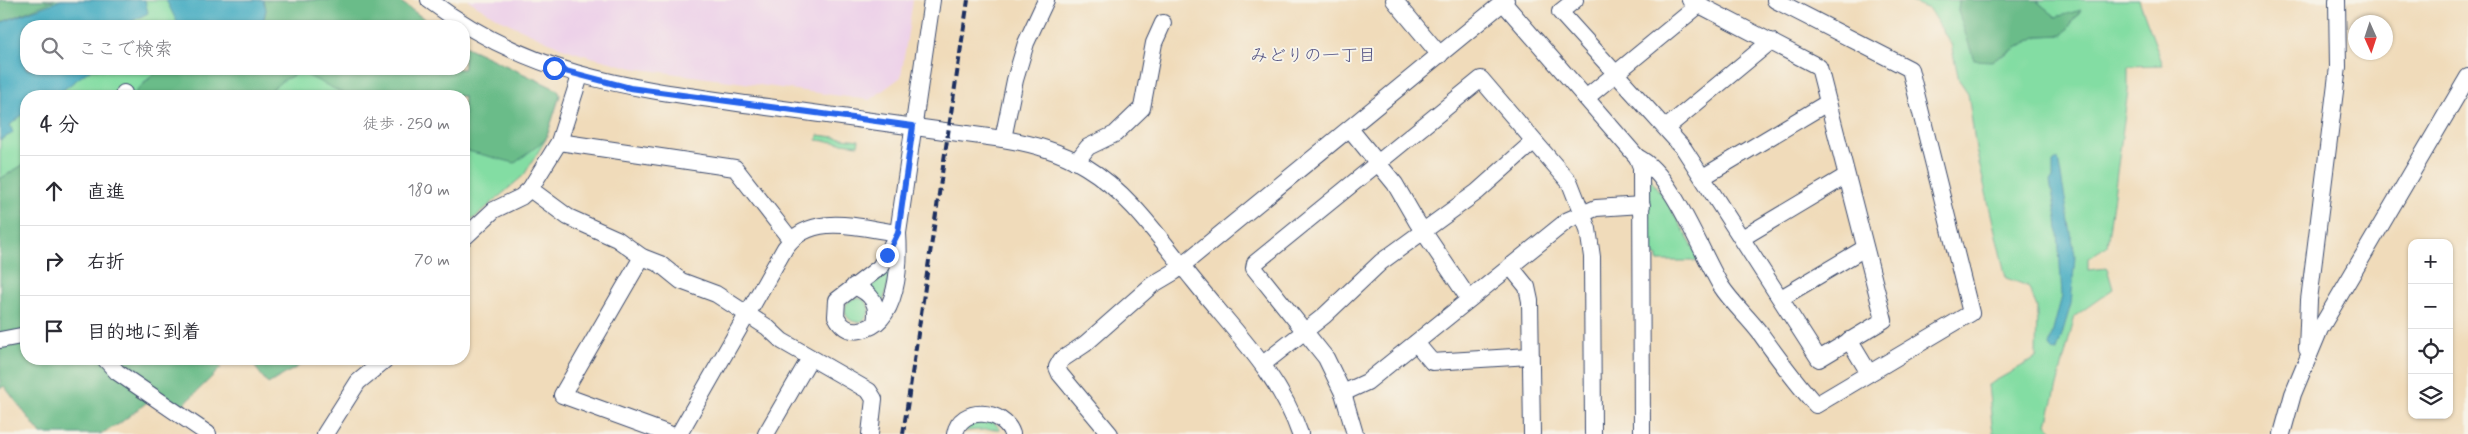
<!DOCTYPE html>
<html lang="ja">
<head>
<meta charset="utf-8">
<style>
	:root { --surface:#fff; --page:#f7f7f7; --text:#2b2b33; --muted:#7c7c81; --line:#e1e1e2 }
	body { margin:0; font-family:Mynerve,"Klee One",sans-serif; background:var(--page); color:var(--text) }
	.controls { position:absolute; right:15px; bottom:15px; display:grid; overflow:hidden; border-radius:10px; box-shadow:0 1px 4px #0004 }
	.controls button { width:45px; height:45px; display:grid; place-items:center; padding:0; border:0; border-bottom:1px solid var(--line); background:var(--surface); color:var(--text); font:25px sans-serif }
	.compass { position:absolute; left:2348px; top:15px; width:45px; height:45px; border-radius:50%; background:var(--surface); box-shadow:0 1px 4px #0004; rotate:177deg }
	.stop { position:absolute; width:15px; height:15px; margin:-11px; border:4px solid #2563eb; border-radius:50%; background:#fff }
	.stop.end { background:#2563eb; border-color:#fff; box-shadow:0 1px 5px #0008 }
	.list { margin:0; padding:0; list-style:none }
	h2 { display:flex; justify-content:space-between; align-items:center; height:65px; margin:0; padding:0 20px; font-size:21px }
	h2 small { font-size:16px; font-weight:400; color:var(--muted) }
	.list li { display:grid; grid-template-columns:32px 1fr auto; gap:15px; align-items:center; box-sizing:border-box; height:70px; padding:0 20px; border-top:1px solid var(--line) }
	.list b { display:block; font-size:19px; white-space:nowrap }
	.list em { font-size:16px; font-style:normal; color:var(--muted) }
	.icon { flex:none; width:28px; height:28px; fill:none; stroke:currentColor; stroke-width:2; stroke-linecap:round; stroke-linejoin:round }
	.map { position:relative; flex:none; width:2468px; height:434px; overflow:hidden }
	.search { position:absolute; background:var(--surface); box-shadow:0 1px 4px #0004; left:20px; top:20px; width:450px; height:55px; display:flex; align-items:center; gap:12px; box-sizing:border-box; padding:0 18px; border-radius:20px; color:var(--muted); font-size:19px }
	.panel { position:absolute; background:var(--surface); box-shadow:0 1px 4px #0004; left:20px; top:90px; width:450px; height:275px; border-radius:20px }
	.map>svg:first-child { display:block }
</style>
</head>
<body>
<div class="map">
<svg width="2468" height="434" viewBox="0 0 2468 434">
	<rect width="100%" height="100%" fill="#f7f3e8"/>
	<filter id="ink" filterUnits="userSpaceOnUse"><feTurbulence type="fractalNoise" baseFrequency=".02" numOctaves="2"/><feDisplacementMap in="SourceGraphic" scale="10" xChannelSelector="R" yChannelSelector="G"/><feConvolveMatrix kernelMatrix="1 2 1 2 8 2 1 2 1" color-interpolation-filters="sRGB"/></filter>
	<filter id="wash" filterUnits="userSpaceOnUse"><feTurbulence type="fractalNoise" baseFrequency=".0096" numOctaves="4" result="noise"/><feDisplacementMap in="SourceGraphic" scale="20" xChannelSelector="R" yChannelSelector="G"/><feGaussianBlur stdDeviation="1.12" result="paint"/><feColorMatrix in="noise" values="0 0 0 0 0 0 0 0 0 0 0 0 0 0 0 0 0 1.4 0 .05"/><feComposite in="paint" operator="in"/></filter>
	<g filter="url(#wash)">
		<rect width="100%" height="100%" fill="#f0dbba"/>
		<path fill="#edd1e9" d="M468,0H913L901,77L870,100L633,68L580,54L562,48L499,19Z"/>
		<g fill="#83dda3" stroke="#4f8680">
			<path d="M0,0H398L434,26H26V69H464V46L558,90L560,95L546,139L524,175L464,227V96H260L149,78L132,96H26V163L0,179Z"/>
			<path d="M1907,0H1959L1958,11L1992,61L2038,36L2063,35L2080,11L2056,17L2039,3V0H2139L2163,65L2128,66V91L2107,246L2088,258V270L2107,268L2113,289L2075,316L2047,424L2056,434H1993L1988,385L2036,358L2037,307L2028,286L2006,278L1976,150L1968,93L1959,80L1951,44L1929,9Z"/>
			<path d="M818,135L859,140L858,145L817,140Z"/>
			<path d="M1648,175L1670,207L1701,261H1658V256L1649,255Z"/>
			<path d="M896,254L882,306L869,287L883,277Z"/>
			<circle cx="857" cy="310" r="12"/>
			<path d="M980,420L993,421L1000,429L965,431L970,423Z"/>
		</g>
		<g fill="#6abc89" stroke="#427674">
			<path d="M0,0H55L0,23Z"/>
			<path d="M263,0H398L434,26H262L266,10Z"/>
			<path d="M1959,0H2039V3L2056,17L2081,10L2063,35L2038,36L1992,61L1974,60L1958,11Z"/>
			<path d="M464,46L558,90L560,95L546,139L515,163L464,150V96H349L300,72L282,81L264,96H132L159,69H464Z"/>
			<path d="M26,163V359H219L216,362L221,368L181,407L159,393L119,424L100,434H41L4,386L0,389V179Z"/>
			<path d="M249,359H311L268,384Z"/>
		</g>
		<g fill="#41aac1" stroke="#2e6c90">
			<path d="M61,0H145L148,13L123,26H26V69H91L55,96H26V112L10,125L13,133L0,140V23Z"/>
			<path d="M166,0H263L266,9L262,26H179Z"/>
			<path d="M2058,159L2075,256L2071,304L2057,351L2053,352L2049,346L2062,296L2057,218L2050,182L2053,178V163Z"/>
		</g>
	</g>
	<g filter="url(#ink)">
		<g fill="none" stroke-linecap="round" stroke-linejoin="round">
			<defs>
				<g id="minor">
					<path d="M429,0C536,81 640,89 767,107C846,117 925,128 1003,139C1033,144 1060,151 1086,167C1131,194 1162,242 1195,282C1233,330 1280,375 1300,434"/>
					<path d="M1394,0L1440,55"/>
					<path d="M1501,0L1637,157L1641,167L1642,434"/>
					<path d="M1575,0L1560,12L1684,149L1819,359L1884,320L1819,67L1690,0"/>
					<path d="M123,96L124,93"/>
					<path d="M1586,98L1699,5"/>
					<path d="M1666,128L1771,41"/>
					<path d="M1350,129L1395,184L1417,222L1469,299"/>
					<path d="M1003,139L1015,80L1026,43L1046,0"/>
					<path d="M559,142L735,168L791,240"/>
					<path d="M1637,157C1672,173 1701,253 1721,286C1732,303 1748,317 1760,333C1778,358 1795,382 1816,405L1971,313L1910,69L1775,0"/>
					<path d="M1076,162L1088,147L1115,134L1142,108L1154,43L1163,23"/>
					<path d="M1703,177L1827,103"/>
					<path d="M530,189L568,217L617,239L642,257L660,264L681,281L716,294L767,327L782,341L869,391L874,399L870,434"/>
					<path d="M898,233L880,267L837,300L836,316C841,326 848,332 860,330C899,324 900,262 898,233L932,0"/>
					<path d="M464,238L494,210L521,197L530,189L559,142L580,76"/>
					<path d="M1742,238L1846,176"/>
					<path d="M642,257L562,395L669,434"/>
					<path d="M1510,266L1527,287L1530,301L1532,434"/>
					<path d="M854,286C872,294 879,303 875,323"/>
					<path d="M1781,298L1865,248"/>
					<path d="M0,340L26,335"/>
					<path d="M1849,340L1869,373"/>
					<path d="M1416,343L1432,362L1530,356"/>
					<path d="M2307,349L2309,300L2338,67L2337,0"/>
					<path d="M105,359L117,372L208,434"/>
					<path d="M1263,364L1324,316L1381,262L1477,192L1533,142"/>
					<path d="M1343,393L1367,382L1568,220L1596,208L1642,205"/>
					<path d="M325,434L358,382L386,359"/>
					<path d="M679,434L785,248C811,211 860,228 898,233"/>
					<path d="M766,434L810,358"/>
					<path d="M955,434C960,405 1004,409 1012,434"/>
					<path d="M1110,434L1060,374L1057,367L1061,360L1085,344L1152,285L1174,272L1506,0"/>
					<path d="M1355,434L1343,393L1326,358L1254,268L1255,263L1481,79L1570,183L1588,229L1592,257L1593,434"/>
					<path d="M2282,434L2293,394L2320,329L2468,77"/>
				</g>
			</defs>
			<use href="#minor" stroke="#3b496c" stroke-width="18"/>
			<use href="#minor" stroke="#fff" stroke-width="16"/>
			<path stroke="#1b2f5e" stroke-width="4" stroke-dasharray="8 4" stroke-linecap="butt" d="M903,434L968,0"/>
		</g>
	</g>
	<g fill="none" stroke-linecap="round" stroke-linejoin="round" filter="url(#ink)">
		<path stroke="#2563eb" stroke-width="6" d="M554,68L630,88L913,126L898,233L887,255"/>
	</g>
	<g text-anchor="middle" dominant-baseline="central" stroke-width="4" stroke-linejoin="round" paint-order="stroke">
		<g font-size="18" fill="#535384" stroke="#f7f3e8">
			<text x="1313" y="56">みどりの一丁目</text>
		</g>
	</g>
</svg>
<div class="controls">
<button>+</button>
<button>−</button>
<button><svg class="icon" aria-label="locate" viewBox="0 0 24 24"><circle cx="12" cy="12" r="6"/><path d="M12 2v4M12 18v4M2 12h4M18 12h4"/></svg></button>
<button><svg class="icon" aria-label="layers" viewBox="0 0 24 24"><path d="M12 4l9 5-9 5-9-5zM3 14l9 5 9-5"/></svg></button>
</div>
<svg class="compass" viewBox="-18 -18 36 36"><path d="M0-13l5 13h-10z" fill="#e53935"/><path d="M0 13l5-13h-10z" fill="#7c7c81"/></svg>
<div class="stop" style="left:554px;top:68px"></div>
<div class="stop end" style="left:887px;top:255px"></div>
<div class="search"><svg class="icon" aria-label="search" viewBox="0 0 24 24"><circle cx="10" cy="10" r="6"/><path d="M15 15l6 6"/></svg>ここで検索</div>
<section class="panel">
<h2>4 分<small>徒歩 · 250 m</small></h2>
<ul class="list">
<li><svg class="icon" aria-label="ahead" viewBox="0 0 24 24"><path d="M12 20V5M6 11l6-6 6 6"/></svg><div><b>直進</b></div><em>180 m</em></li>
<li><svg class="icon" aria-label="right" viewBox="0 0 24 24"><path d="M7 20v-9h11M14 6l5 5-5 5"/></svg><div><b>右折</b></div><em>70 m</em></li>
<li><svg class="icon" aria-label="arrive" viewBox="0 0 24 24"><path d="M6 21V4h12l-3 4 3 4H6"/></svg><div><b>目的地に到着</b></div></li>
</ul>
</section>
</div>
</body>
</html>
